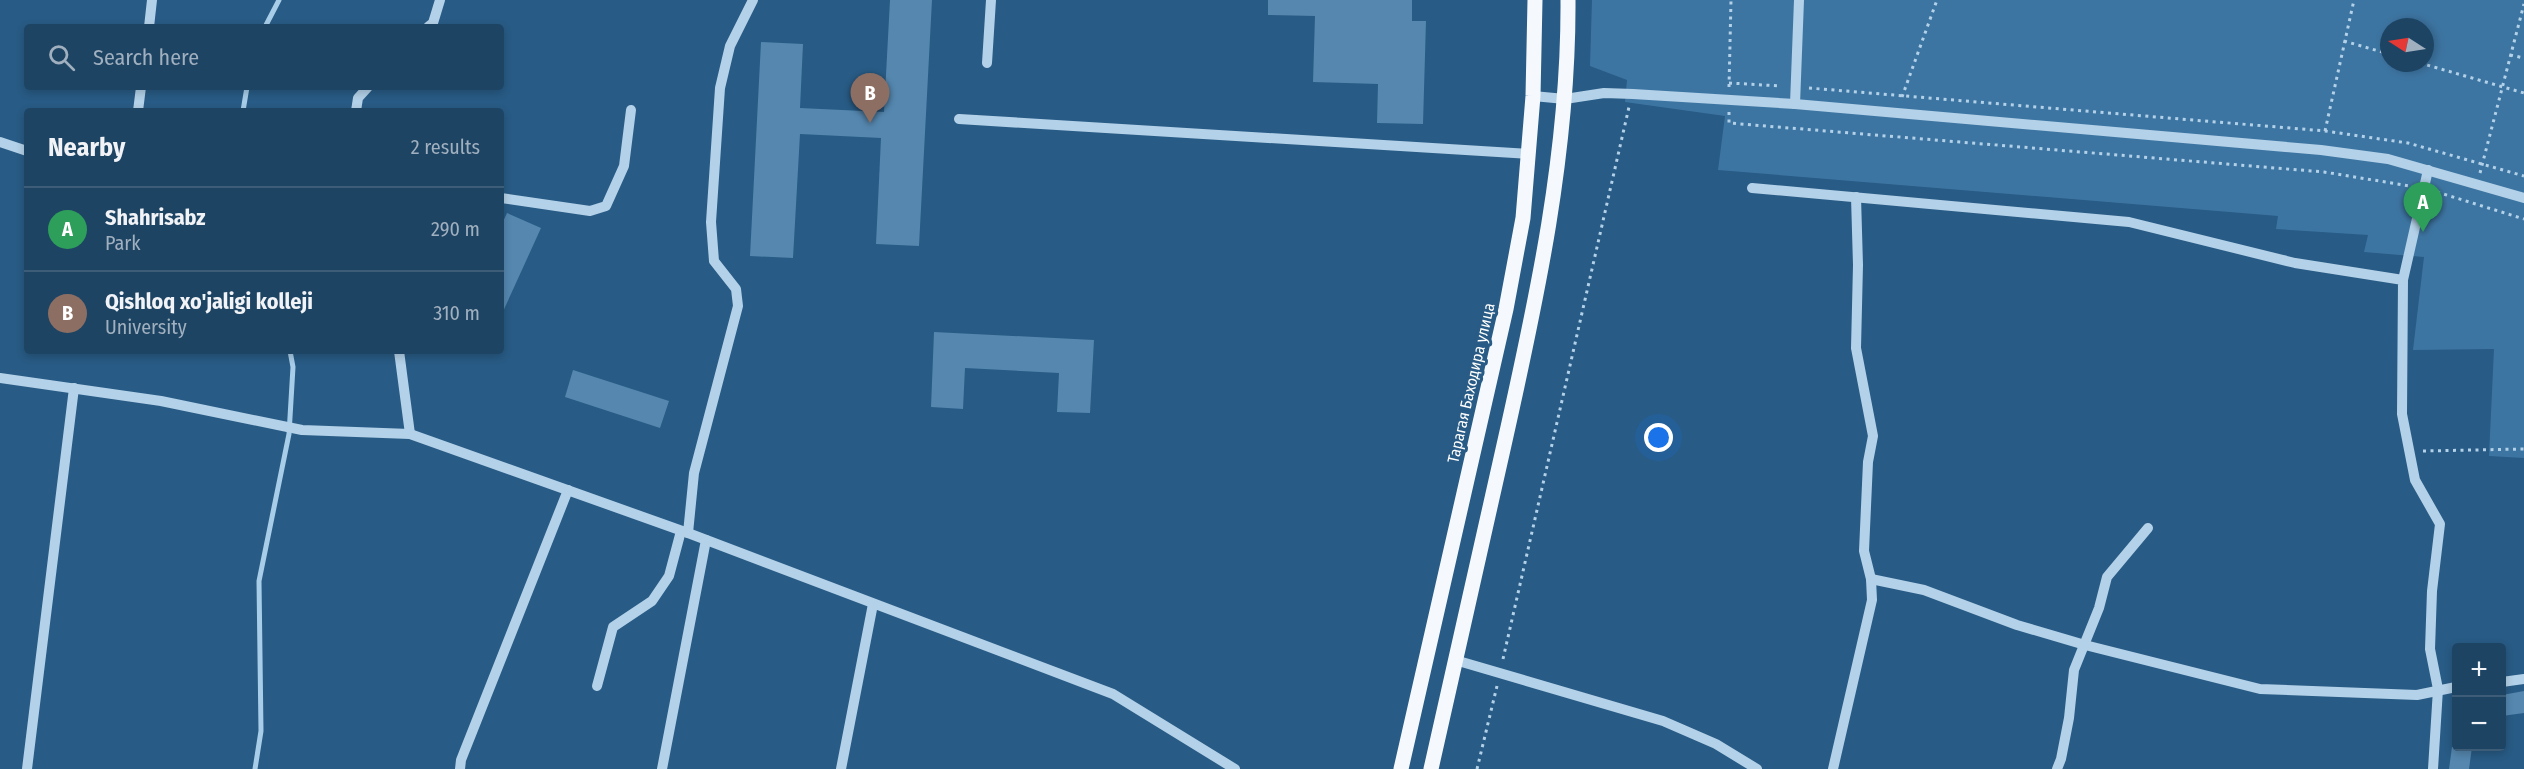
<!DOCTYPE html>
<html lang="en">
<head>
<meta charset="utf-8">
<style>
	:root { --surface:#1e4464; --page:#2b4e6d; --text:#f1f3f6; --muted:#a1b0bf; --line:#3c5c78; --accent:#8bbbb9 }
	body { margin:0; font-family:"Fira Sans Condensed",sans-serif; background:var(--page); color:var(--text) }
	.controls { position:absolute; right:18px; bottom:18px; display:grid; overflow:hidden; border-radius:6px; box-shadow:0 3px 9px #0003 }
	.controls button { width:54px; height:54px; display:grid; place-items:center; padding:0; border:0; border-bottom:2px solid var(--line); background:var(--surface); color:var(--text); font:30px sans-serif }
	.compass { position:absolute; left:2380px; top:18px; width:54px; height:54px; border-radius:50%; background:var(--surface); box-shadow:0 3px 9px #0003; rotate:282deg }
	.you { position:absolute; left:1659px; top:438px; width:21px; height:21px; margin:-15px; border:4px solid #fff; border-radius:50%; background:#1a73e8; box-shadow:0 0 0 9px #1a73e833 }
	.badge { display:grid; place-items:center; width:39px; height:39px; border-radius:50%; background:var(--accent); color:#fff; font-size:20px; font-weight:700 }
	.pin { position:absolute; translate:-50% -50px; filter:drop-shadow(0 2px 3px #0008) }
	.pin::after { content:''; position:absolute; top:32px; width:21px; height:18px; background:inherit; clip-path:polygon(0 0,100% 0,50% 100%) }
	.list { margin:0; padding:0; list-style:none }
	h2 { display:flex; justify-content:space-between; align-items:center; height:78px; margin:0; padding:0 24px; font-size:26px }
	h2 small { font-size:20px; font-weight:400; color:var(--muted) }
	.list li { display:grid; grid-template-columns:39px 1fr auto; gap:18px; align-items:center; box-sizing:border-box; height:84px; padding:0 24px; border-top:2px solid var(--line) }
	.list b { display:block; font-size:22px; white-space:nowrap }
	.list p { margin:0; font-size:20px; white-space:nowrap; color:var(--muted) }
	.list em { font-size:20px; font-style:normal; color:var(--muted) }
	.icon { flex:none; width:33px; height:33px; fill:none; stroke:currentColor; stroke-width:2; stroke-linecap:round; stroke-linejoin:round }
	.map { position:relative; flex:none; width:2524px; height:769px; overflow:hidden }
	.search { position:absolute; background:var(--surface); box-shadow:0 3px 9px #0003; left:24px; top:24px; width:480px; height:66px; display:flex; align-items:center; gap:15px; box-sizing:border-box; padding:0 21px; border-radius:6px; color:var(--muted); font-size:22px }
	.panel { position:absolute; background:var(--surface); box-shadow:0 3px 9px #0003; left:24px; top:108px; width:480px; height:246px; border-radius:6px }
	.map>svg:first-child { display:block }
</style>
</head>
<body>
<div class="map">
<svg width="2524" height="769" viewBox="0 0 2524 769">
	<rect width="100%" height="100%" fill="#285b85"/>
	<path fill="#3d75a2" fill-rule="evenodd" d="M1592,0H2524V458L2489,456L2494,349L2413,350L2424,257L2364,252L2368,235L2276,229L2278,216L1718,170L1725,116L1625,102L1627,80L1590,66ZM2389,27H2425V63H2389Z"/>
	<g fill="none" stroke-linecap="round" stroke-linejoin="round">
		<g stroke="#a8cde8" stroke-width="5">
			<path d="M265,27L279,0"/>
			<path d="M243,111L247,87"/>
			<path d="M255,769L261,731L259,581L289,434L293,367L290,351"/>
		</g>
	</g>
	<g fill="#5587af">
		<path d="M890,0H932L919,246L876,244L881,138L800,134L793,258L750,256L761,42L803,44L800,108L884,112Z"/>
		<path d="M1268,0H1412V21H1426L1423,124L1377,123L1378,84L1313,82L1315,16L1268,15Z"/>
		<path d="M507,213L541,228L501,316V226Z"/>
		<path d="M934,332L1094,340L1090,413L1057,412L1059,373L965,368L963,409L931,407Z"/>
		<path d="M573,370L669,401L660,428L565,397Z"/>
		<path d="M2524,691V713L2502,716V695Z"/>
		<path d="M2452,747H2472L2469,769H2449Z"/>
	</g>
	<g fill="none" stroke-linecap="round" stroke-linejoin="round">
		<g stroke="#b3d1e8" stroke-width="3" stroke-dasharray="3 4.5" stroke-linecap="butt">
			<path d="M2344,41L2389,54"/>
			<path d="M2510,55L2524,58"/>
			<path d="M2420,63L2524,93"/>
			<path d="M1729,83L1781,86"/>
			<path d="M1729,87L1731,0"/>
			<path d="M1809,88L2325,131L2408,143L2524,176"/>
			<path d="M1902,97L1937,0"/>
			<path d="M1729,112V123L2324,172L2410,186"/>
			<path d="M2325,131L2354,0"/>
			<path d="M2480,173L2524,4"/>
			<path d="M2437,192L2524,219"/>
			<path d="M2423,451L2524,449"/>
			<path d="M1503,659L1629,107"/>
			<path d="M1477,769L1497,686"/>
		</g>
		<g stroke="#b3d1e8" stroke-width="10">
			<path d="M149,27L152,0"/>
			<path d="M428,27L433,23L440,0"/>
			<path d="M987,63L991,0"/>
			<path d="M1533,96L1565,99L1604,93L1633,94L1795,104L2321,150L2388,159L2524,198"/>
			<path d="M1795,104L1799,0"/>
			<path d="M138,111L141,87"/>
			<path d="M356,111L358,98L368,87"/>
			<path d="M959,119L1530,154"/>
			<path d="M0,142L27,151"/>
			<path d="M1752,188L2129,222L2295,263L2403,280L2402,414L2415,480L2440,524L2432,591L2430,649L2438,689L2433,769"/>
			<path d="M501,198L590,211L606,206L624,166L631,110"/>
			<path d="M2403,280L2428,170"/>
			<path d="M399,351L410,434"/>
			<path d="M0,378L161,401L302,430L410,434L688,533L1113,694L1235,769"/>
			<path d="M688,533L694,473L738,306L736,289L714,261L711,222L720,88L730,46L753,0"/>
			<path d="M1871,579L1924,590L2017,625L2085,645L2260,689L2417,695L2456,687"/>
			<path d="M1455,660L1663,721L1716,744L1757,769"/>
			<path d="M2502,682L2524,679"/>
			<path d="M597,686L613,627L652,601L669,576L681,531"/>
			<path d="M27,769L74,388"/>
			<path d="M460,769L461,760L568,490"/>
			<path d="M662,769L706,540"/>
			<path d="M841,769L873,604"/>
			<path d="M1833,769L1872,600L1871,579L1864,551L1868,462L1873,436L1856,348L1858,265L1856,197"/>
			<path d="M2057,769L2061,759L2069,718L2074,670L2099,608L2107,577L2148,528"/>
		</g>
		<g stroke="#f5f9fe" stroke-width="15">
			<path d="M1401,769L1506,309L1523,218L1533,96L1535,0"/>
			<path d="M1431,769C1455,661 1480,553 1504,445C1537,298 1569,151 1568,0"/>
		</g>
	</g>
	<g text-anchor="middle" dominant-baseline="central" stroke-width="6" stroke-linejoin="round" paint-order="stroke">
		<g font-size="16" fill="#fff" stroke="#285b85">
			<text transform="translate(1471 383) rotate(-77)">Тарагая Баходира улица</text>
		</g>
	</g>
</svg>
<div class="controls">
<button>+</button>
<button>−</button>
</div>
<svg class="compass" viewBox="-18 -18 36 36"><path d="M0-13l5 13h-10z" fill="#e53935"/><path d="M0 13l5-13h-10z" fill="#a1b0bf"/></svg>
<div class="you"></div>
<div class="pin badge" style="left:2423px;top:232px;background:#2e9e5b">A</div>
<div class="pin badge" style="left:870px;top:123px;background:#8d6e63">B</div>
<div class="search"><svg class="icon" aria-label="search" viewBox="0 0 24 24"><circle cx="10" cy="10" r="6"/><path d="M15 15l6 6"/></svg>Search here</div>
<section class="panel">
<h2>Nearby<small>2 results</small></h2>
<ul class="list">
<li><span class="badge" style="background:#2e9e5b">A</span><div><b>Shahrisabz</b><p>Park</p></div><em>290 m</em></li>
<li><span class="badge" style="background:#8d6e63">B</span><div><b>Qishloq xo'jaligi kolleji</b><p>University</p></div><em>310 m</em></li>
</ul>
</section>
</div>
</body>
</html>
